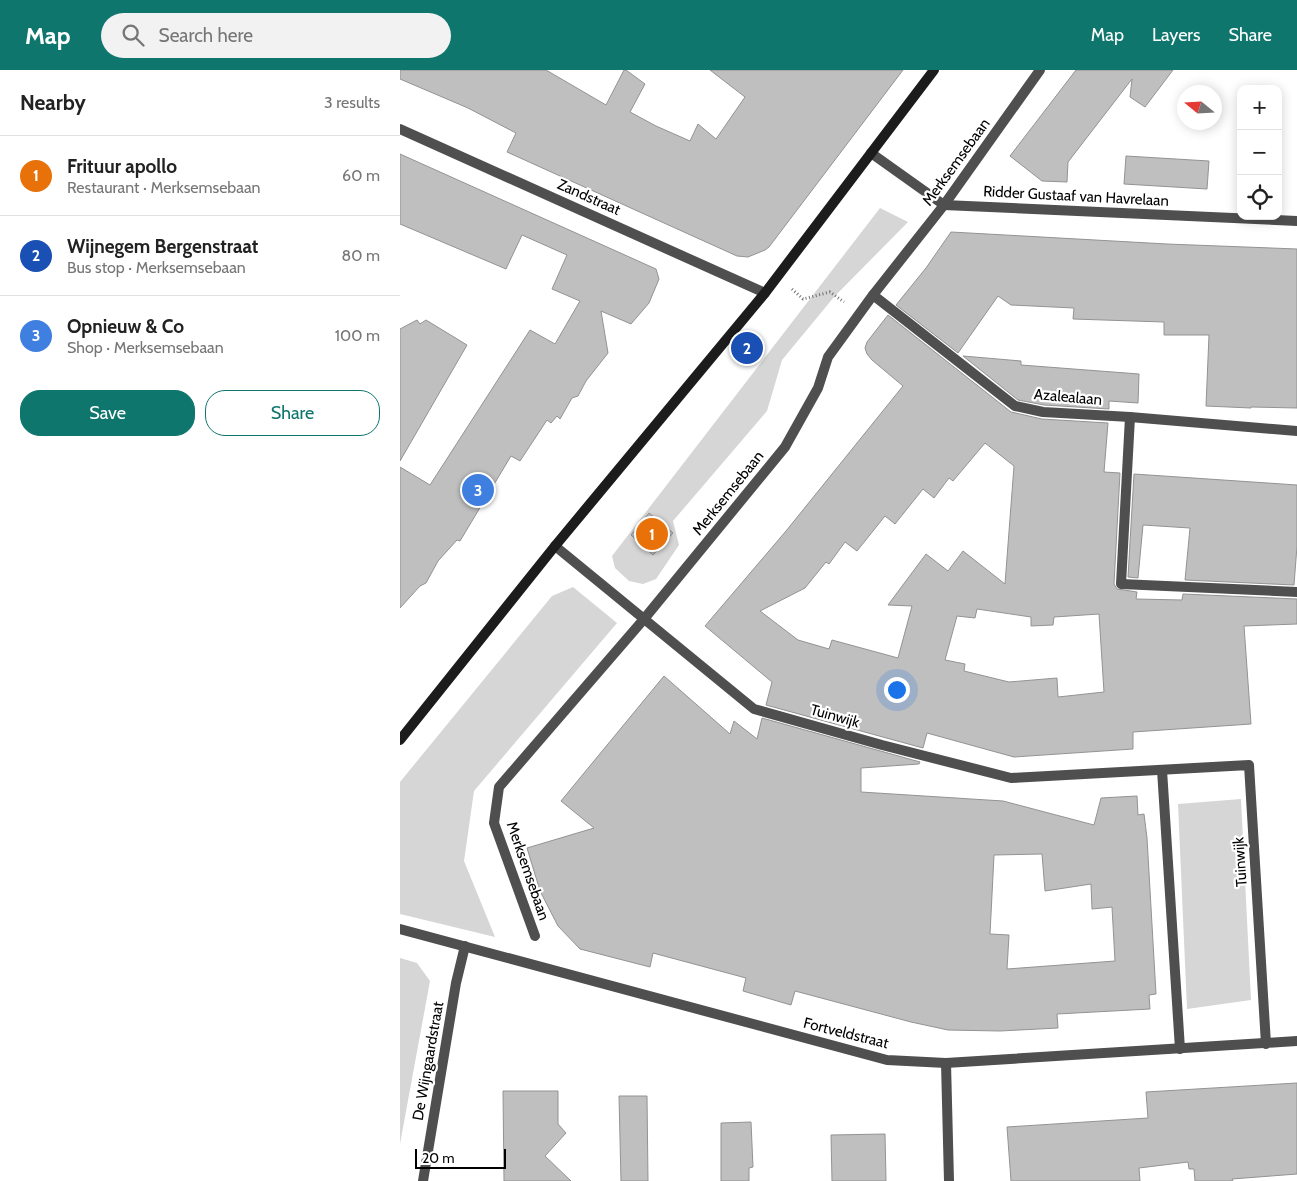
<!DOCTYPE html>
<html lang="en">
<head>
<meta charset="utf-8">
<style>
	:root { --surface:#fff; --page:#f2f2f2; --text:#222; --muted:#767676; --line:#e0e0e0; --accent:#0f766e }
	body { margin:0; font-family:Cabin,sans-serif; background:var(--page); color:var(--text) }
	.controls { position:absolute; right:15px; top:15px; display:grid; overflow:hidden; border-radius:10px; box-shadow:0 2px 12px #0003 }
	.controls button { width:45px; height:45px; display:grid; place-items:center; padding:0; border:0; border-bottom:1px solid var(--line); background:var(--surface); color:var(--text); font:25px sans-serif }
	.compass { position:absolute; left:777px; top:15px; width:45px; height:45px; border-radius:50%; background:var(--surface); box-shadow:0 2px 12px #0003; rotate:288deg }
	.scale { position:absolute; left:15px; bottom:12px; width:91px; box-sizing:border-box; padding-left:5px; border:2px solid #000; border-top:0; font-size:14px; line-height:18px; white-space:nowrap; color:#000; -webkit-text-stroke:4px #fff; paint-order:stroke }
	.you { position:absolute; left:496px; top:619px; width:18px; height:18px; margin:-12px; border:4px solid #fff; border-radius:50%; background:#1a73e8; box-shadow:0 0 0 8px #1a73e833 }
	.badge { display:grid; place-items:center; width:32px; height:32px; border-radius:50%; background:var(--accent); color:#fff; font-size:16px; font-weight:700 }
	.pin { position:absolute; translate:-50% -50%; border:2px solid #fff; box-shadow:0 1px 5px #0006 }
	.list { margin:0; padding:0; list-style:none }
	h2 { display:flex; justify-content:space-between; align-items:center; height:65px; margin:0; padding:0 20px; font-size:21px }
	h2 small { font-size:16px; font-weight:400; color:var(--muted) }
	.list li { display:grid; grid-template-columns:32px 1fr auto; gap:15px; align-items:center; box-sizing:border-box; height:80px; padding:0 20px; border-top:1px solid var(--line) }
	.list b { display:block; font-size:19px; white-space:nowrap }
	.list p { margin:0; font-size:16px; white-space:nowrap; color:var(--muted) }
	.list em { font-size:16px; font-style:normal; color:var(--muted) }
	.actions { display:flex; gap:10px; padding:15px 20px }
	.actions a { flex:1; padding:11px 0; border:1px solid var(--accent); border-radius:20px; text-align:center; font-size:18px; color:var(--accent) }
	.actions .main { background:var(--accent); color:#fff }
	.icon { flex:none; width:28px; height:28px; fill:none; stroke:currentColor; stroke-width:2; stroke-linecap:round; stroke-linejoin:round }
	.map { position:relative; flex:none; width:897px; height:1111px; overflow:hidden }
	header { display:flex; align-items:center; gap:30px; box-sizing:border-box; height:70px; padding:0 25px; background:var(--accent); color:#fff }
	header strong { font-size:24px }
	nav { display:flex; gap:28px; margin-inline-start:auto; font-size:18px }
	.search { width:350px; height:45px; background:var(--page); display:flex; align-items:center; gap:12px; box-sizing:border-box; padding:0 18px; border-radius:28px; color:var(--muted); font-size:19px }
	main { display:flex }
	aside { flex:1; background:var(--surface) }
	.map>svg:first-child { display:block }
</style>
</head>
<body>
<header>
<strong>Map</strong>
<div class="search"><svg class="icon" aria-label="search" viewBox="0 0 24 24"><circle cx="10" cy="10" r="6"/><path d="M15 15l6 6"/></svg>Search here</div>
<nav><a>Map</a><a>Layers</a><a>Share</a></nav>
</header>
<main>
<aside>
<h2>Nearby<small>3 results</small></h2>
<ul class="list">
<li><span class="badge" style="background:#e8710a">1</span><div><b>Frituur apollo</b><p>Restaurant · Merksemsebaan</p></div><em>60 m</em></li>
<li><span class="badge" style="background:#1a4fb4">2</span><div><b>Wijnegem Bergenstraat</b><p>Bus stop · Merksemsebaan</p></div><em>80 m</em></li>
<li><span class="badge" style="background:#3f7fe0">3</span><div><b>Opnieuw &amp; Co</b><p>Shop · Merksemsebaan</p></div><em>100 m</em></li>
</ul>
<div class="actions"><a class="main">Save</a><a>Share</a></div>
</aside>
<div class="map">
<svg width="897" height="1111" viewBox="0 0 897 1111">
	<rect width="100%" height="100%" fill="#fff"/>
	<g fill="#d6d6d6">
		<path d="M480,138L508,152L434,227L382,290L367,341L273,451L279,475L256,509L243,514L229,511L215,498L212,486Z"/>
		<path d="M173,517L217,553L74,721L64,791L95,867L0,844V712L152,526Z"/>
		<path d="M841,729L851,930L787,939L778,734Z"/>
		<path d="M0,888L17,893L30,911L0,1074Z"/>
	</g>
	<g fill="#bfbfbf" stroke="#939393" fill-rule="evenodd">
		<path d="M0,0H146L206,35L224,0H226L245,14L230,42L256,56L290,71L298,54L316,69L345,27L310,0H503L369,177L365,180L348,187L337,186L107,82L116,63L68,38L0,9Z"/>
		<path d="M676,0H773L745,37L730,27L732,9L668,92L667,112L642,111L610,86Z"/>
		<path d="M0,84L256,199L259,209L249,233L231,254L201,241L208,283L186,311L178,326L172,328L160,349L157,346L151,353L147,350L120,391L111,386L60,471L57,470L38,491L26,513L20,516L0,538V397L30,415L130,260L155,274L180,231L152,219L167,185L122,165L106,199L0,154Z"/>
		<path d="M726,86L809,91L807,119L724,114Z"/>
		<path d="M551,162L767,174L897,179V338L851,337V338L806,336L809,265H764V252L673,249L674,238L611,235L598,226L558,283L496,235L526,198Z"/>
		<path d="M488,245L611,342L642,349L708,353L704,402L720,403L714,514L717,519L737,522L736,529L782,530L783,524L897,529V554L844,556L851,654L733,662V679L614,687L527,663L523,678L366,635L372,612L305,556L386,461L503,316L472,290L467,284L465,278L467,272ZM585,373L614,396L605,514L563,481L548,501L526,484L488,535L512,536L498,588L432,570L429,579L398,570L360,541L405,518L426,492L429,494L445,472L457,481L485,446L495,454L523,419L534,428L549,408L553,411ZM577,539L631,547V556L653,555L654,547L699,544L704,622L658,627L657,608L609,612L564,601L565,594L545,590L557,546L575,548Z"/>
		<path d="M17,250L20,254L26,250L67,275L0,391V259Z"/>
		<path d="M563,286L621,291V295L739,304L738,333L709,331V339L644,335L618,330Z"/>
		<path d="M734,404L897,415V476L894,515L785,510L790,458L743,455L738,508L728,507Z"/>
		<path d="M249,443L273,463L253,485L231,465Z"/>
		<path d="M264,606L330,664L334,651L357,669L362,648L520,692L519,694L461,698V722L603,731L694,755L701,728L737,726L738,745L744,744L747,768L756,924L749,925L750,939L657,944L658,958L600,961L548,960L511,952L395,921L391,935L343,921L346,908L253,883L250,897L180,879L158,856L140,821L127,778L194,758L161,731ZM642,784L645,821L691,814L692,839L712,837L715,891L607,899L609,865L590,864L594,785Z"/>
		<path d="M897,1013V1104L832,1109L833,1111H795L794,1099H789L788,1092L739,1098L740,1111H611L607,1057L748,1048L746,1022Z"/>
		<path d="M103,1021H158V1054L166,1063L145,1086L171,1111H104Z"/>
		<path d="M219,1026H247L248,1111H221Z"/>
		<path d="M351,1052L353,1097L349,1098V1111H321V1053Z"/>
		<path d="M485,1064L486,1111H432L431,1065Z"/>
	</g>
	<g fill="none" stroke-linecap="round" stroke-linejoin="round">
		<path stroke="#717171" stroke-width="3" stroke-dasharray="1 2.5" stroke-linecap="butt" d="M392,219L403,229L430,222L444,232"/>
		<path stroke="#4f4f4f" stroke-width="10" d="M730,347L721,514L897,522"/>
		<g stroke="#4f4f4f" stroke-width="10">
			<path d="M0,59L365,223"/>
			<path d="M471,83L544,135L897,151"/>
			<path d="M473,225L615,336L643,342L730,347L897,361"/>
			<path d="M155,476L354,639L482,675L611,708L849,695L866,974"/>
			<path d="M762,700L780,979"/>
			<path d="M0,859L487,990L546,993L897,971"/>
			<path d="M135,866L94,753L99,717L244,549L385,377L418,318L428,287L473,225L544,135L640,0"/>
			<path d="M546,993L549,1111"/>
			<path d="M23,1111L56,913L65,876"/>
		</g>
		<path stroke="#1c1c1c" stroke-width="10" d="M0,670L155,476L365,223L534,0"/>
	</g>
	<g text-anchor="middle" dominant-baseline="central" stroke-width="4.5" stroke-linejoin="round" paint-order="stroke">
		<g font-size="15" fill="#000" stroke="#fff">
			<text transform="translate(556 92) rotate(-54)">Merksemsebaan</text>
			<text transform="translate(676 126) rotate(3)">Ridder Gustaaf van Havrelaan</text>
			<text transform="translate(189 127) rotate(24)">Zandstraat</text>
			<text transform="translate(668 327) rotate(5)">Azalealaan</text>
			<text transform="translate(328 423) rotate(-51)">Merksemsebaan</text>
			<text transform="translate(435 646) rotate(16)">Tuinwijk</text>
			<text transform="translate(840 792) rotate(-94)">Tuinwijk</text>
			<text transform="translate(128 801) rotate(71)">Merksemsebaan</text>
			<text transform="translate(446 963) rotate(14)">Fortveldstraat</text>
			<text transform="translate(28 991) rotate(-80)">De Wijngaardstraat</text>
		</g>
	</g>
</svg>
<div class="controls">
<button>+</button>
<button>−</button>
<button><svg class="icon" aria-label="locate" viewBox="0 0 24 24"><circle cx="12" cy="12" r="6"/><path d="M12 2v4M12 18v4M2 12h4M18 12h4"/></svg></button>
</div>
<svg class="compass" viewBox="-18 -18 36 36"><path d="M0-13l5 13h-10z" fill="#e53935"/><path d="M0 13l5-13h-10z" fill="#767676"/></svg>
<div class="scale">20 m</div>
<div class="you"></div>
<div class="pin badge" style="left:252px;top:464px;background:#e8710a">1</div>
<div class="pin badge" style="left:347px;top:278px;background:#1a4fb4">2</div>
<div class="pin badge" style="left:78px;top:420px;background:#3f7fe0">3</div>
</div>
</main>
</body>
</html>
